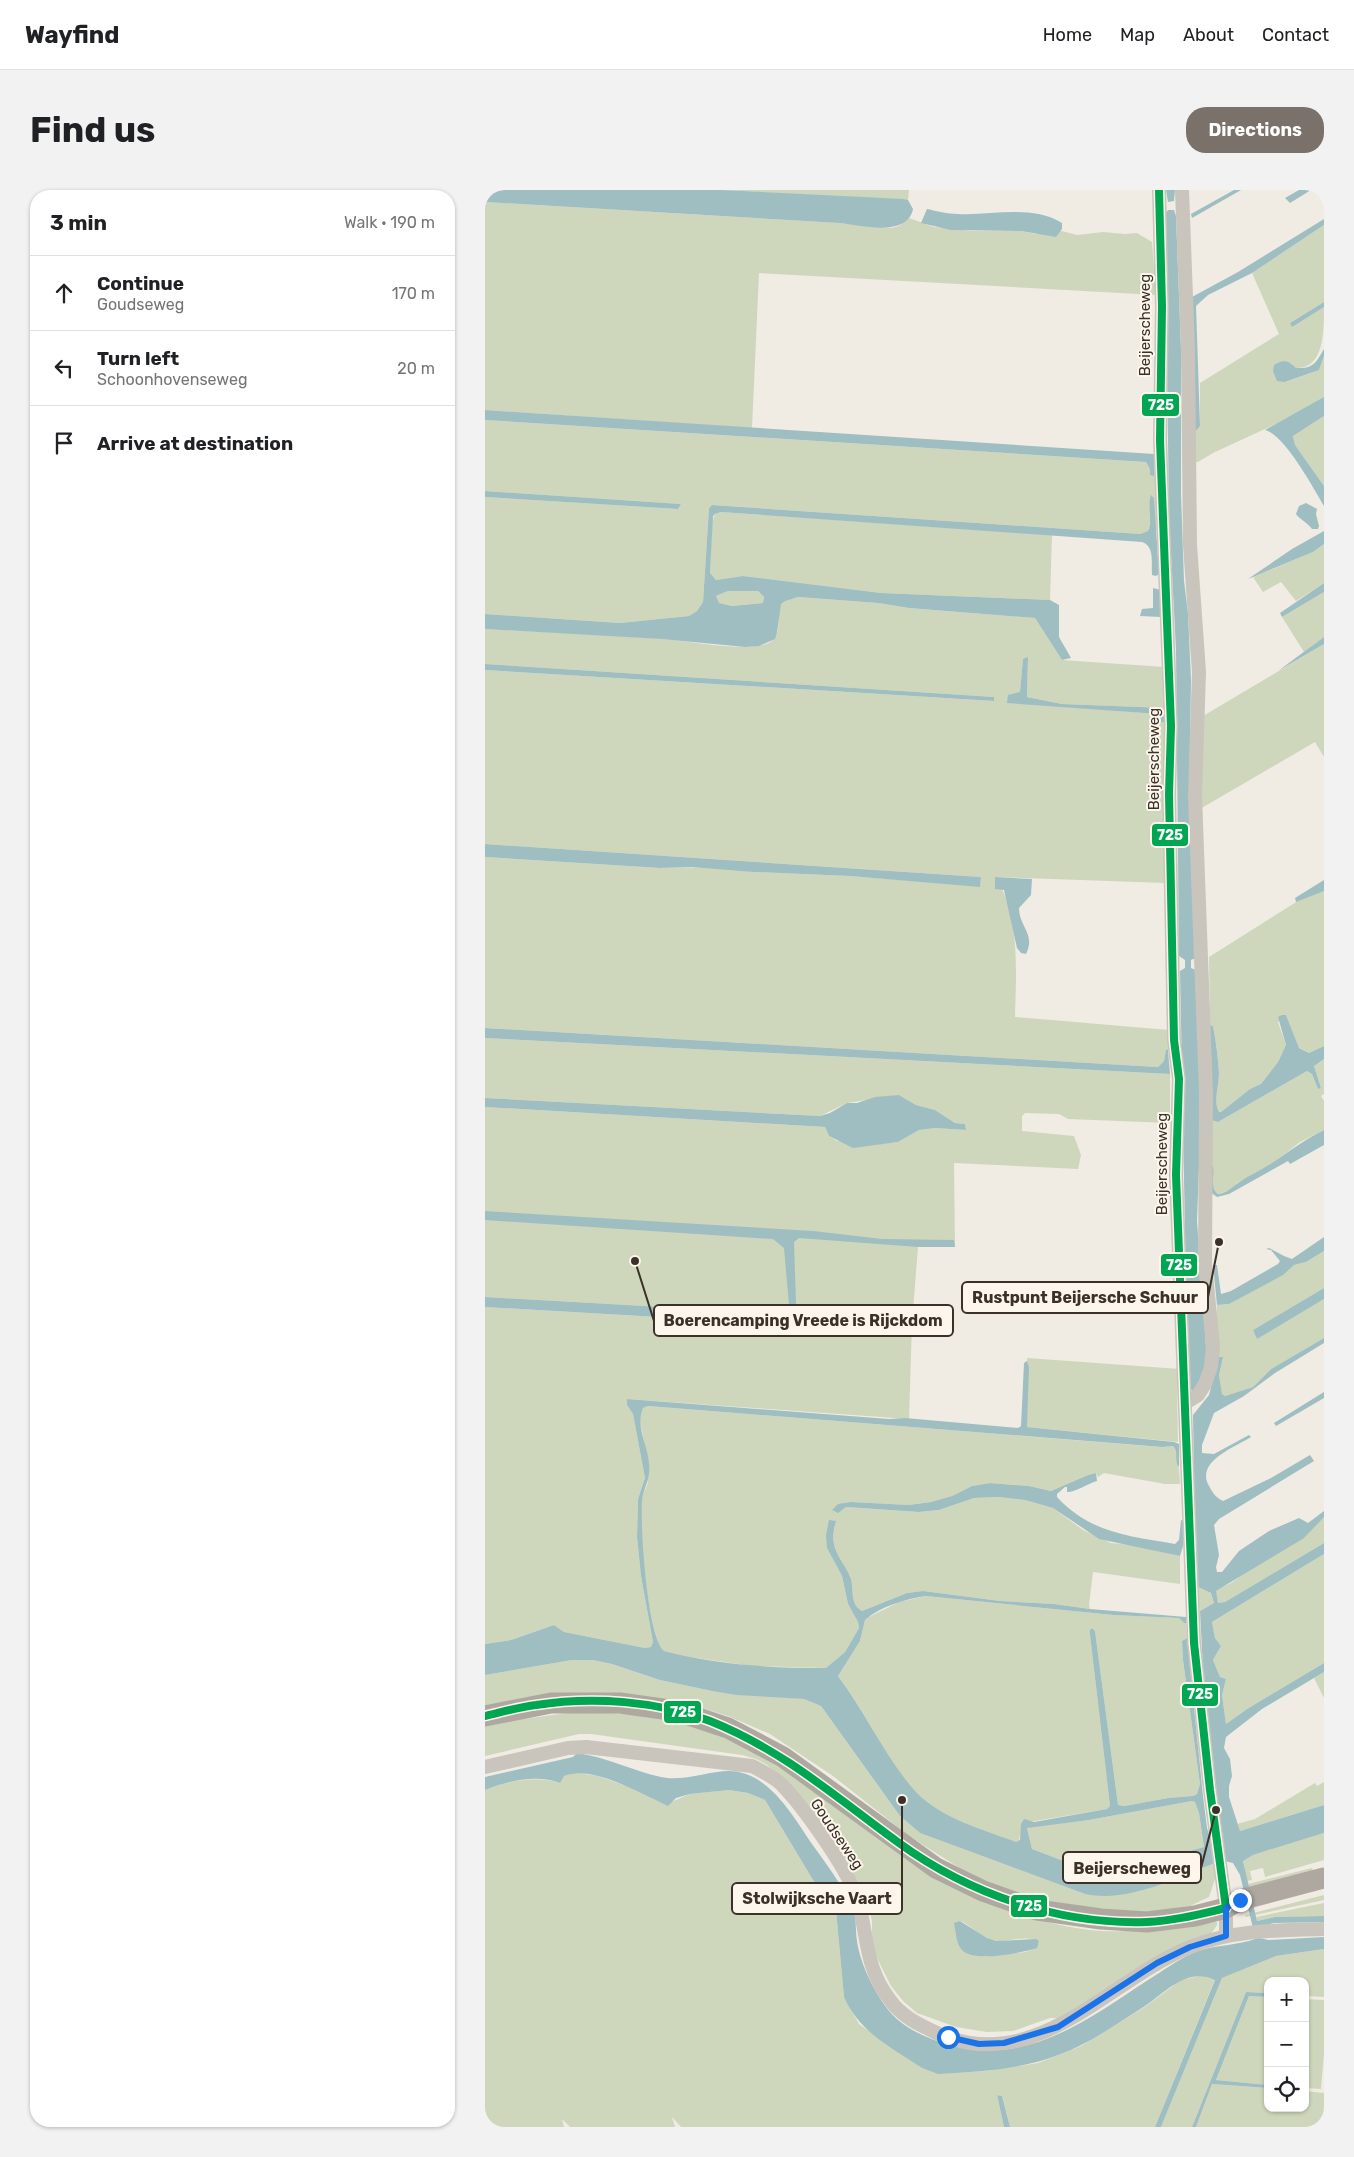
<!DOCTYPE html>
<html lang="en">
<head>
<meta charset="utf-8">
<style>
	:root { --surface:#fff; --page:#f2f2f2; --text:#202124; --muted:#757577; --line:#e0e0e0; --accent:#7a726a }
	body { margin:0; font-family:Rubik,sans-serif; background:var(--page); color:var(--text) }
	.controls { position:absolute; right:15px; bottom:15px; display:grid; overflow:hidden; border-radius:10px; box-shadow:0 1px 4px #0004 }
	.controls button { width:45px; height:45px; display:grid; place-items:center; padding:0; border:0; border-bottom:1px solid var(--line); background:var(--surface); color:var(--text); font:25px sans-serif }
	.stop { position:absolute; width:15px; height:15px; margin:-11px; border:4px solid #1a73e8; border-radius:50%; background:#fff }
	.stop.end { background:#1a73e8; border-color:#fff; box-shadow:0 1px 5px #0008 }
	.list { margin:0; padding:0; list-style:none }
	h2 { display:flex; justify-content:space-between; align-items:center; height:65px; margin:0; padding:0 20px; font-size:21px }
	h2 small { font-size:16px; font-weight:400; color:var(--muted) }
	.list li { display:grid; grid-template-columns:32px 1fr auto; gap:15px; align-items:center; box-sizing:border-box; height:75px; padding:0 20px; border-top:1px solid var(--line) }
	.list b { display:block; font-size:19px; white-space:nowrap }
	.list p { margin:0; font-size:16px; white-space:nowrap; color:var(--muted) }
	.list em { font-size:16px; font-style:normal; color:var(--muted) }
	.icon { flex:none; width:28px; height:28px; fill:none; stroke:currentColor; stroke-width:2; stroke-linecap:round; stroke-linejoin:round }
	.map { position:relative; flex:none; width:839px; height:1937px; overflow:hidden; border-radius:20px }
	header { display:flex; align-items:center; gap:30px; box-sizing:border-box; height:70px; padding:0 25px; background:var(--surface); border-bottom:1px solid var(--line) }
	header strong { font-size:24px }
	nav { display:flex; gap:28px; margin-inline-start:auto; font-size:18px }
	.intro { display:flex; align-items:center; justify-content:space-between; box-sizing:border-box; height:120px; padding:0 30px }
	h1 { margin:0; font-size:35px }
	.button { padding:12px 22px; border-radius:20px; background:var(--accent); color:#fff; font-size:18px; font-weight:700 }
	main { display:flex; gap:30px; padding:0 30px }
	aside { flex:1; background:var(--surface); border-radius:20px; box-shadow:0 1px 4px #0004 }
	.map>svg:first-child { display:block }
</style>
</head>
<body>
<header>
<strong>Wayfind</strong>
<nav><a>Home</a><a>Map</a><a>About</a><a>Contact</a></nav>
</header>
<div class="intro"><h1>Find us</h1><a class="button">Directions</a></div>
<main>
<aside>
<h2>3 min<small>Walk · 190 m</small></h2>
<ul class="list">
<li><svg class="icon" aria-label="ahead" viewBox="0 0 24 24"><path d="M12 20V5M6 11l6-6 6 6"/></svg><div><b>Continue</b><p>Goudseweg</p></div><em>170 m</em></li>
<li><svg class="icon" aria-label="left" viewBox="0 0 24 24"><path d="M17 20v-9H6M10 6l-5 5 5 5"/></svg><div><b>Turn left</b><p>Schoonhovenseweg</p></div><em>20 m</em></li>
<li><svg class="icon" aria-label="arrive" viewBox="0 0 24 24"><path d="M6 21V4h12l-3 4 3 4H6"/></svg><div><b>Arrive at destination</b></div></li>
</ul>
</aside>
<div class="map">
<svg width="839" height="1937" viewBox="0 0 839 1937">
	<rect width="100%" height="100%" fill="#f0ece3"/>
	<g fill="#ced7bc" fill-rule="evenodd">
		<path d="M237,0H424L423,10Z"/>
		<path d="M0,12L355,33L406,38L414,36L424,28L449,37L488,41H536L551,44L577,41L592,45L618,42L640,44L652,43L667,52L671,105L274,83L267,238L0,220Z"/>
		<path d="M839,35V112L805,133L807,136L839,117C839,142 839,179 811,178L806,173L801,192L834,180L839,166V207L808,226L728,263L713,272H709V243L715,236V193L794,144L767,83Z"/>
		<path d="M839,226V296L810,255L808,246Z"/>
		<path d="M0,230L661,272L669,285L668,267H670L674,345L666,327L663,341L655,344L227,315L224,318L218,412L212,421L204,426L135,433L0,424V307L193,319L196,314L0,301Z"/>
		<path d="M236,322L567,345L565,410L396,403L258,386L231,390L225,383L227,332L230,324Z"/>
		<path d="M839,354V393L811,411L796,392L778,402L768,387L828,362Z"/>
		<path d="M243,401H273L279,407L278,413L247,416L233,413L231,406Z"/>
		<path d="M839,402V447L819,462L797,427Z"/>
		<path d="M313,407L393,413L424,418L550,428L577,470L680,477V518L577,514L542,507L543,468L538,470L535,503L522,512L673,524L674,533L680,532L681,693L510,687C536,725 531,784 530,827L684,840L683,860L681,859L679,871L673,877L0,838V667L175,678L226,677L268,682L365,686L495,696L496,687L0,654V480L509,511V507L0,474V439C59,442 119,444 179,449C207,451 255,462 281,454C300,448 290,427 296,414C298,409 308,408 313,407Z"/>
		<path d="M839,454V567L830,552L715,619L718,526Z"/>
		<path d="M839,701V856L824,863L813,857L801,825L793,832L801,855L793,872L776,894L765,899L736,922H734C728,911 734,896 734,883C733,868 731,851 728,836L725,835L724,767L816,709Z"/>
		<path d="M0,848L685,884V933L583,929L574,924L540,923L537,926V941L589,946L596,965L593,979L469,973L470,1057H433L427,1133L424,1229L142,1209V1215L148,1224L160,1288L153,1309L152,1347L156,1386L168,1452L166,1457L160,1458L79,1442L69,1435L26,1450L0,1454V1117L396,1140L399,1136L397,1131L299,1124L0,1107V917L340,937L344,946L352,951L390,954L413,952L434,940L450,938L481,940L480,934L470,933L450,920L431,915L414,905L362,913L335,926L0,908Z"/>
		<path d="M839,869V904L836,906L839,911V940L815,952L792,970L752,993L746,1000L733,1004L727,995L728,978L726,973V930L733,932L822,881L827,884L833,899L836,898L829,876Z"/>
		<path d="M839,1061V1098L768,1140L772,1148L839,1109V1148L786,1179L768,1197L740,1206L737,1204L734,1185L738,1167L731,1182L732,1115L744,1114L809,1075L821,1072Z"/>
		<path d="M542,1168L695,1179L692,1204L693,1252L542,1237Z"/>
		<path d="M163,1216L676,1257L688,1256C693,1262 695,1286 695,1294H680L619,1283L613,1287L611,1283L603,1285L566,1301L544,1296L505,1293L487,1296L467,1306L446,1312L424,1315L367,1312L355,1321L361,1317L434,1322L454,1320L489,1308L514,1307L540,1310L568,1318L598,1340L626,1353L648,1355L695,1366V1394L608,1382L604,1415L605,1419L569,1414L515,1411L438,1401L422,1403L377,1421C365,1414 369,1401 366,1389C362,1377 351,1366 349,1354C347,1346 349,1339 351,1331L342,1358L357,1386L363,1414L373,1432L374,1438L360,1462L341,1478L268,1476L204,1467L179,1461C163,1446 152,1331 157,1308C158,1302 163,1296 163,1290C164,1269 158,1247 154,1226L158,1218Z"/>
		<path d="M839,1327V1353L740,1412L733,1413L730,1401L746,1393Z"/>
		<path d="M839,1364V1473L762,1519L741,1534L737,1505L741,1489L735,1487L728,1470L736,1456L730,1448L727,1432Z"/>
		<path d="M711,1396L726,1403L729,1413L715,1421Z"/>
		<path d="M441,1406L628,1425L694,1428L699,1433H701L702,1448L697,1451L698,1470L715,1594L712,1604L708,1606L683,1608L640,1616L633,1615L610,1441L607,1438L605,1445L625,1616L622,1619L544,1632L535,1645L534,1651L530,1652C497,1639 458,1629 432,1603C401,1571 381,1521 353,1486L375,1451L380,1430L384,1427L414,1412Z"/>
		<path d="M87,1470H108L127,1474L175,1490L227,1501L319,1509L336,1516L415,1626L435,1643L600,1704L671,1695L730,1673L731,1686L724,1707L705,1716L665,1722L631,1721L547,1709L506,1694L473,1677L424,1646L348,1586L285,1544L243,1526L207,1515L0,1517V1485Z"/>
		<path d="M839,1482V1508L829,1488Z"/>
		<path d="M97,1521L172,1526L208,1535L266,1558L492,1707C534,1727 593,1744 640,1741C669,1739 698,1734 727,1731L732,1732V1735L726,1744L586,1828H565L528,1841L502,1842L471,1837L432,1823L418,1811L406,1796L393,1770L387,1755V1731L382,1711L361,1673L300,1590L282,1575L271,1569L257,1565L106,1544H94L0,1566V1534ZM476,1731C488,1737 500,1751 514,1751C525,1751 546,1745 554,1752L551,1758L540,1762L499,1767L470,1734Z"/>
		<path d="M87,1582L113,1586L186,1612L205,1604L244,1600L263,1603L280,1610L328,1690L351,1720L359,1807L374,1834L437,1878L454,1884L501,1881L553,1873L596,1856L661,1816L696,1790L718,1785L730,1789L670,1937H525L517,1906L512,1905L519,1937H196L187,1927L190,1937H85L77,1929L79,1937H0V1600C23,1591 51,1585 75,1593L78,1586Z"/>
		<path d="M839,1592V1615L755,1641L752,1634L770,1629L830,1593L832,1596Z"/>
		<path d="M707,1611L710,1612L714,1623L719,1657L622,1684L610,1683L547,1659L542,1638L544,1637L604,1630Z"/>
		<path d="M839,1643V1670L780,1687L778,1678L765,1681L767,1690L762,1691L758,1670L768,1665Z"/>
		<path d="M827,1678L829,1682L765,1702L763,1694Z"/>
		<path d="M839,1705V1710L761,1727L760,1725Z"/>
		<path d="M839,1713V1726L790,1727L772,1731L771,1727Z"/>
		<path d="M839,1759V1807L820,1806V1791H783V1803L761,1802L707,1937H676L737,1788L791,1766Z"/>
		<path d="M764,1806L783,1807V1895L731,1890Z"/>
		<path d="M820,1809L839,1810V1864L836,1899L820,1898Z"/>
		<path d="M727,1894L783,1898V1918H820V1901L839,1903V1937H711Z"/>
	</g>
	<g fill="#9ebec2" fill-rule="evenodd">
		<path d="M0,0H237L418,9L423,10L428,19C422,48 376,35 355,33L0,12Z"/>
		<path d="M681,0H690L689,11L683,12Z"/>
		<path d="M749,0H756L707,28L706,24Z"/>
		<path d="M814,0H826L805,13L800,8Z"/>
		<path d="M442,19C452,21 462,24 473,24C506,26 546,14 577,33V39L571,47L536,41L466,40L436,33Z"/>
		<path d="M683,20H689L691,26L696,159V305L699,391L703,423L706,490L704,607L713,767L706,770V778L713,781L716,921L712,1031L722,1170L721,1184L709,1200H704L703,1196L695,781L700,778V770L694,766L691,460L684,325L680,24Z"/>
		<path d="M839,29V35L767,83L723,105L711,116L715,236L709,243L707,107L753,82Z"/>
		<path d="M839,112V117L807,137L805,133Z"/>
		<path d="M839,159V166L834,180L800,192L792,191L788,181L789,175C798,169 804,170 811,178C828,179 831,173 839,159Z"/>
		<path d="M839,207V226L808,246L810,255L839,296V316C829,299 799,244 780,240Z"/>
		<path d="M0,220L669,264V286L665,285V279L661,272L0,230Z"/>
		<path d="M0,301L196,314L193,319L0,307Z"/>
		<path d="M666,305L669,308L674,384L671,386L667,385C666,373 670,356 657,352L236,322L230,324L228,326L225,383L231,390L258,386L396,403L565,410L574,415V447L586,468L577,470L550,428L424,418L393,413L313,407L300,411L296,414L292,443L290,449L274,456L260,457L177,449L0,439V424L135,433L204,426L212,421L218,412L224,318L227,315L655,344L663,341C668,329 662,317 666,305ZM243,401H273L279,407L278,413L247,416L234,413L231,406Z"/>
		<path d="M821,313L832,319L831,324L834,336L833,339H827C822,332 814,329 811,324L814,316Z"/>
		<path d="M839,341V354L828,362L763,389L807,359Z"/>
		<path d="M839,393V402L797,427L795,423Z"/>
		<path d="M668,398L676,400V427L655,426L657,419L668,418Z"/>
		<path d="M839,447V454L793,481Z"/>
		<path d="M543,467L542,507L577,514L680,518V532L674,533L673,524L522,513L523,505L535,502L538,469Z"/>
		<path d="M0,474L509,507V511L0,480Z"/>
		<path d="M0,654L496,687L495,697L365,686L268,682L207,677L175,678L0,667Z"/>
		<path d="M510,687L547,689L546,705L534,718C534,737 551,744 541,764L536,763L532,758L519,700L510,699Z"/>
		<path d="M839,690V701L811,712L810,708Z"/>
		<path d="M797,825H801L814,858L824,863L839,856V869L829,876L836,898L833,899L827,884L822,881L733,932L726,930L725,835L728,836C731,851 733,868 734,883C734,896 728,911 734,922H736L765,899L776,894L793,872L801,855L793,827Z"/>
		<path d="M0,838L673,877L679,871L681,859L683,860L685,884L0,848Z"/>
		<path d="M414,905L431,915L450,920L470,933L480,934L481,940L450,938L434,940L413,952L368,958L344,946L340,937L0,917V908L335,926L345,923L362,913H372L390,907Z"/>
		<path d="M839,940V955L805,974L803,971L744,1004L732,1007L725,1002L726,973C733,983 722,993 733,1004C742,1003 746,998 753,993C764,985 778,979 790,971C806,960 821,949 839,940Z"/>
		<path d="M0,1021L328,1041L397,1049L469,1050L470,1057H433L314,1048L309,1052L311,1114L304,1115L299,1058L288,1049L0,1030Z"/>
		<path d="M839,1047V1061L821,1072L809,1075L798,1085L744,1114L732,1115L728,1075H732L736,1104L746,1101L793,1074L795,1071L786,1060L781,1059L784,1058L799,1066L807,1069Z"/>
		<path d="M839,1098V1109L772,1149L768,1140Z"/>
		<path d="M0,1107L299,1124L397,1131L399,1136L396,1140L0,1117Z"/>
		<path d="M839,1148V1153L790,1183L759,1206L729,1223L717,1255V1263L729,1264L764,1245L766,1247C750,1257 712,1271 723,1294C727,1302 730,1307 738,1311L786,1288L825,1265L829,1271L734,1329L729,1335L734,1365L731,1377L732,1382H737L754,1361L784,1341L814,1328L823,1333L839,1321V1327L819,1348L731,1401L733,1413L740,1412L839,1353V1364L727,1432L730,1448L736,1456L728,1470L735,1487L741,1489L737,1505L741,1534L762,1519L839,1473V1482L777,1519L741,1547L739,1558L745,1569L747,1586L744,1596V1607L755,1641L839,1615V1643L768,1665L758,1671L772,1731L790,1727L839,1726V1732L789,1733L768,1738L755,1685L748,1673L739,1671L730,1673C690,1688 644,1713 600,1704L435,1643L415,1626L336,1516L319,1509L252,1505L227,1501L175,1490L127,1474L108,1470H87L0,1485V1454L26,1450L69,1435L79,1442L160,1458L166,1457L168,1452L156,1386L152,1347L153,1309L160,1288L148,1224L142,1215V1209L404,1229L420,1228L533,1238L536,1236L539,1173L542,1171L544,1177L542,1237L689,1252L694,1254V1277C689,1273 694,1262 688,1256L677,1257L163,1216L158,1218C150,1236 163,1255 164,1274C166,1290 158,1298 157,1311C155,1336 162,1445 179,1461C232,1475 286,1478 341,1478L360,1462L374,1438L373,1432L363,1414L357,1386L342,1358L341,1345L344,1330L351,1331C349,1339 347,1346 349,1354C351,1366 362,1377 366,1389C369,1401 365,1414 377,1421L422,1403L438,1401L515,1411L569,1414L605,1419L701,1427V1433H699L694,1428L628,1425L441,1406C421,1409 396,1416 380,1430L375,1451L353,1486C380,1521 402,1571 432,1603C458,1629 497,1639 531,1652L535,1650L536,1634L539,1629L549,1632L622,1619L625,1616L605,1445V1440L607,1438L610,1441L633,1615L640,1616L683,1608L708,1606L712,1604L715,1594L698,1470L697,1451L702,1448L718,1606L722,1638L727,1653L715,1421L729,1413L726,1403L711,1396L708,1225L724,1205L734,1167H738L734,1185L737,1204L740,1206L768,1197L786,1179ZM707,1611L710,1612L714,1623L719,1657L622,1684L610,1683L547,1659L542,1638L604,1630Z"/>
		<path d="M839,1202V1208L791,1236L789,1233Z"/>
		<path d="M611,1283L612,1291C602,1294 591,1302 582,1302V1297H580L572,1304V1307C605,1343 644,1346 690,1354L694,1350L696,1330L699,1331L698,1356L695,1366L614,1349L568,1318L540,1310L514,1307L489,1308L454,1320L434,1322L361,1317L353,1323L347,1320L353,1314L367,1312L424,1315L446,1312L467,1306L487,1296L505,1293L544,1296L566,1301L603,1285Z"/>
		<path d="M92,1563C121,1567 148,1581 176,1587C198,1592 223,1581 244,1581C283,1581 308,1626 327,1654C341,1673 355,1693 367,1714C372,1726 370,1738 372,1751C375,1773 388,1799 401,1817C414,1835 436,1846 458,1853C538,1879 599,1832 663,1790C678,1781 692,1770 708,1763C726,1755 746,1756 764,1751C768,1750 771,1748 775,1748L783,1750L839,1747V1759L791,1766L737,1788L676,1937H670L730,1790C702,1777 681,1802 660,1816C648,1824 636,1831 624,1839C565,1877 522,1880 453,1884L437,1878C406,1857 375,1843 359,1807L351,1720L328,1690L280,1610L263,1603L244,1600L205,1604L191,1608L183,1616C157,1604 106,1574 79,1586L75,1593C51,1584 23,1591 0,1600V1587L88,1567Z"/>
		<path d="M475,1731L502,1748L511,1751L551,1749L554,1751L552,1758C536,1763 489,1773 477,1760C471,1754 471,1742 469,1733Z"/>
		<path d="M761,1802L783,1803V1807L764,1806L731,1890L783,1895V1898L727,1894L711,1937H707Z"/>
		<path d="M512,1905L517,1906L525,1937H519Z"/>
	</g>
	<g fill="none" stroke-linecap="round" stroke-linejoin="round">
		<g stroke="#c9c4bc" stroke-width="14">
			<path d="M674,0L677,116L675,250L686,536L684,604L689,850L694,889L691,985L709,1453L725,1600L741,1718V1746"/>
			<path d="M697,0L703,160L705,355L714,482L710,606L721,903L720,1074L728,1156L726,1177L720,1194L713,1205L700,1213"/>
			<path d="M0,1577L83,1558L101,1557L267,1576C277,1581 287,1586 296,1594C318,1616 367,1685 374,1714C383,1751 381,1779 405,1810C417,1827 435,1835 454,1844C552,1886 623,1790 705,1757C747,1740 794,1740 839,1739"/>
		</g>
		<path stroke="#aea8a1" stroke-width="21" d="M0,1526L66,1513H135L192,1521L243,1538L298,1567L451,1678L498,1701L552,1720L616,1729L662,1732L710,1726L741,1718L755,1710L839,1688"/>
		<defs>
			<g id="bus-1">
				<path d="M674,0L677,116L675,250L686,536L684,604L689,850L694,889L691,985L709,1453L725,1600L741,1718"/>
				<path d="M0,1526C17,1522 34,1517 51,1515C107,1506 173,1511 225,1531C298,1560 352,1608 414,1653C484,1704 574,1735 662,1732C689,1731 715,1724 741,1718"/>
			</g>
		</defs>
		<use href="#bus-1" stroke="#fcf6ec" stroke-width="11"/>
		<use href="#bus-1" stroke="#00a651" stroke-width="8"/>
	</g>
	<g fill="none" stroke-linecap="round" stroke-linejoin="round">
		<path stroke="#1a73e8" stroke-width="6" d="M463,1847L494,1854L519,1853L573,1837L672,1773L705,1757L741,1746V1718L755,1710"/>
	</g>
	<g text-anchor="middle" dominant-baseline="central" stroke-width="4" stroke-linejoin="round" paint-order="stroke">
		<g font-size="15" fill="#3b3129" stroke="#fcf6ec">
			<text transform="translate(660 135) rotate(-90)">Beijerscheweg</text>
			<text transform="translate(669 569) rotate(-90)">Beijerscheweg</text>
			<text transform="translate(677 974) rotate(-90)">Beijerscheweg</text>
			<text transform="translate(352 1644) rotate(56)">Goudseweg</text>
		</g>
	</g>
	<path fill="none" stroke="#3b3129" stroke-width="2" d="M734 1052L723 1107M150 1071L169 1131M731 1620L716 1678M417 1610L417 1708"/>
	<g fill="#3b3129" stroke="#fcf6ec" stroke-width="2">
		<circle cx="734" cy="1052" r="5"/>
		<circle cx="150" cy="1071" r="5"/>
		<circle cx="731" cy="1620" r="5"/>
		<circle cx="417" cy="1610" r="5"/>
	</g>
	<g fill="#fcf6ec" stroke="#3b3129" stroke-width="2">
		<rect x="477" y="1092" width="246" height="31" rx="5"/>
		<rect x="169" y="1115" width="299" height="31" rx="5"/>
		<rect x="578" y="1662" width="138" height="31" rx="5"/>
		<rect x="247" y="1693" width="170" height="31" rx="5"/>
	</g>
	<g font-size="16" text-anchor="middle" font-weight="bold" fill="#3b3129">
		<text x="600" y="1113">Rustpunt Beijersche Schuur</text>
		<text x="318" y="1136">Boerencamping Vreede is Rijckdom</text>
		<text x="647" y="1684">Beijerscheweg</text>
		<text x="332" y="1714">Stolwijksche Vaart</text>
	</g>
	<g stroke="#fcf6ec" stroke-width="2">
		<rect x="656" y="203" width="39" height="24" rx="5" fill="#00a651"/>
		<rect x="666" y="633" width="38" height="24" rx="5" fill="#00a651"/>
		<rect x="675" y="1063" width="38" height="24" rx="5" fill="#00a651"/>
		<rect x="696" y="1493" width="38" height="24" rx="5" fill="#00a651"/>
		<rect x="178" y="1510" width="39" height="24" rx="5" fill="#00a651"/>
		<rect x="525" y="1704" width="38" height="24" rx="5" fill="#00a651"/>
	</g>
	<g font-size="14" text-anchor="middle" font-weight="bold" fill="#fff">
		<text x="676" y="220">725</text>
		<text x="685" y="650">725</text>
		<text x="694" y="1080">725</text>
		<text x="715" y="1509">725</text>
		<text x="198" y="1527">725</text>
		<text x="544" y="1721">725</text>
	</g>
</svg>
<div class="controls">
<button>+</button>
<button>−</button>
<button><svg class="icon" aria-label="locate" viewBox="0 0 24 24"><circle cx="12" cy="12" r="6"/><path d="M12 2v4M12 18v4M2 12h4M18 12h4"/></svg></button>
</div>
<div class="stop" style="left:463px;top:1847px"></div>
<div class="stop end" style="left:755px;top:1710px"></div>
</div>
</main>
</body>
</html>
